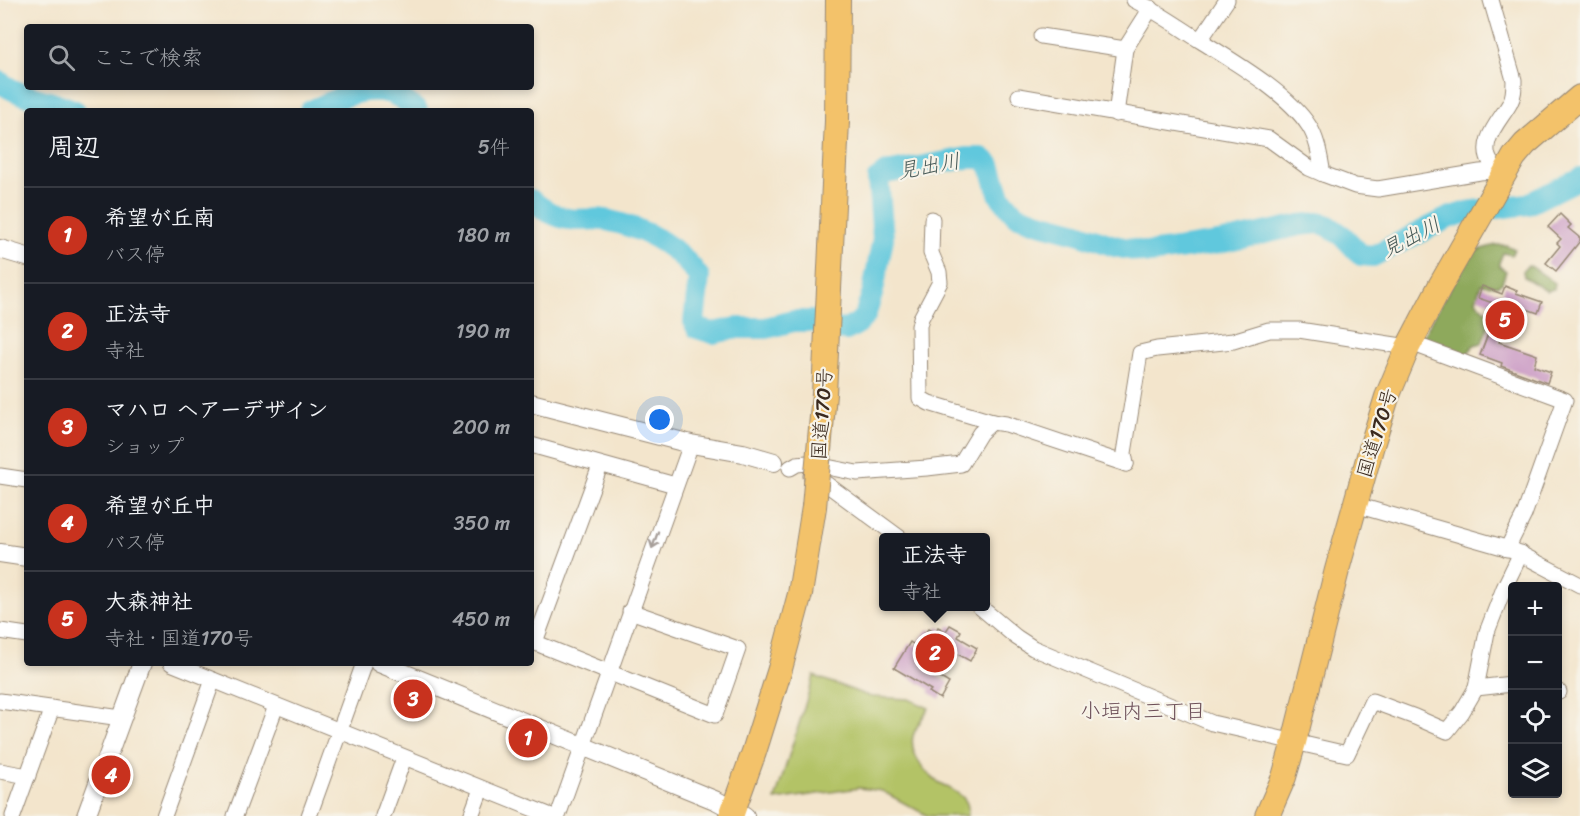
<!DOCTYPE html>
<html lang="ja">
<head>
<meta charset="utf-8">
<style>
	:root { --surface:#171b24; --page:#20242c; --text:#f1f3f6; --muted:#9ea1a6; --line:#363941; --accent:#c8321e }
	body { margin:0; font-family:Sriracha,"Klee One",sans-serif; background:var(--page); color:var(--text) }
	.controls { position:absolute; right:18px; bottom:18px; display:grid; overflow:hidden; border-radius:6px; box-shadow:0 3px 9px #0003 }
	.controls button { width:54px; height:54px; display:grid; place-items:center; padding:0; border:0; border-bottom:2px solid var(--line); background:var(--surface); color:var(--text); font:30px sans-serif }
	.you { position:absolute; left:660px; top:420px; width:21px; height:21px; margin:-15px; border:4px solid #fff; border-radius:50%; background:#1a73e8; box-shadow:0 0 0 9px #1a73e833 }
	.badge { display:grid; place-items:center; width:39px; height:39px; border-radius:50%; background:var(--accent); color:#fff; font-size:20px; font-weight:700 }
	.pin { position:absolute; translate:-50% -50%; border:3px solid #fff; box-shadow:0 2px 6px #0006 }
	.popup { position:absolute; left:879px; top:533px; width:111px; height:78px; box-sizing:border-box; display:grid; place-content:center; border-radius:6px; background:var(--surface); filter:drop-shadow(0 2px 4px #0005); font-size:20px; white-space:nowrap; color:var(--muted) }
	.popup b { font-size:22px; color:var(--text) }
	.popup::after { content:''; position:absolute; left:50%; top:100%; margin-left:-12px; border:12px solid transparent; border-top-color:var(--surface) }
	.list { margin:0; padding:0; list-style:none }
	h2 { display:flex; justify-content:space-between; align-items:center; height:78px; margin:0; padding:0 24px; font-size:26px }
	h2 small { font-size:20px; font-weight:400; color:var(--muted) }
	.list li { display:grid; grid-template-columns:39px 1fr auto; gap:18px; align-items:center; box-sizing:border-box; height:96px; padding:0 24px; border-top:2px solid var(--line) }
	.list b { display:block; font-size:22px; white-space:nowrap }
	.list p { margin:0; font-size:20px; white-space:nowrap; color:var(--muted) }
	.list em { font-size:20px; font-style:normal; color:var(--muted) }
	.icon { flex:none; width:33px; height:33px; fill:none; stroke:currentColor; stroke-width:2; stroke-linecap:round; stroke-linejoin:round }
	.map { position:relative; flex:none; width:1580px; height:816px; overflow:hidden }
	.search { position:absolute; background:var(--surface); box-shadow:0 3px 9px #0003; left:24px; top:24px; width:510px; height:66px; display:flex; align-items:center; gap:15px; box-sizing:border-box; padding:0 21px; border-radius:6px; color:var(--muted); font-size:22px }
	.panel { position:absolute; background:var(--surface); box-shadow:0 3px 9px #0003; left:24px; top:108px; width:510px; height:558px; border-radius:6px }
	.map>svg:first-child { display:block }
</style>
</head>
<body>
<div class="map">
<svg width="1580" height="816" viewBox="0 0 1580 816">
	<rect width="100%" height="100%" fill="#f7f3e8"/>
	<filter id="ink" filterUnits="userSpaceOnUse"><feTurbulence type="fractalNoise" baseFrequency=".0167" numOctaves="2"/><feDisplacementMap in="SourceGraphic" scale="12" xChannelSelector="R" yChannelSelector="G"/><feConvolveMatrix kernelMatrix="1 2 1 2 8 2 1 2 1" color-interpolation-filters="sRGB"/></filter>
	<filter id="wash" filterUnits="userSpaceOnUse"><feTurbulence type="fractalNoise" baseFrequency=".008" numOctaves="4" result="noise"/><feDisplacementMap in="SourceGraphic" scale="24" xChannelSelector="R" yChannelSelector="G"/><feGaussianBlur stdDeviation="1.35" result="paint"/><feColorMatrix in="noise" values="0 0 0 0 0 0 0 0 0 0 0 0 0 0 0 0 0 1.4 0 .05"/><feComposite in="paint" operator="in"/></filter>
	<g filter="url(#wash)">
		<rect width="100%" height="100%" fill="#f3e5cc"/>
		<path fill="#b3c366" stroke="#777642" stroke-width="1.5" d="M814,676L871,697L909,699L929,708C923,717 916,726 913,736C909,754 926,775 940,783C953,791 973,797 967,816H928L882,791L859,788L775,800Z"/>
		<g fill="#8ea95b" stroke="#646a3c" stroke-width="1.5">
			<path d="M1496,245H1506L1515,249L1511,255L1503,253L1499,263V266L1506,271L1502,283L1498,286L1481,284L1476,300C1479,308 1488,309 1492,316L1482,343L1474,345L1468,353L1465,355L1425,341L1423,336L1470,252Z"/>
			<path d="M1528,265L1532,267L1555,283L1554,289L1547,291L1524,277L1523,271Z"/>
		</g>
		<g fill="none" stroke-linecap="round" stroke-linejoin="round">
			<g stroke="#60c8dd" stroke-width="22">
				<path d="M0,82C22,99 50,99 75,111"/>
				<path d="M310,111C337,100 370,80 399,97C405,100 411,106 417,111"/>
				<path d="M531,200C541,208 555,217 568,219C581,221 594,218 606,220C644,228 677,245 699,277L694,322L697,328L713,333L737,328H766L793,321H813L834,329L846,330L857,324L865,316L873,291L883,238L878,179L886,173L967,158H982L990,165L1000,196L1016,215L1036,222L1078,233L1114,246L1149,253L1219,243L1300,225L1318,223L1327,225L1343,236L1361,255L1373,256L1448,218L1467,212L1528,204L1580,178"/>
			</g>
		</g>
		<g id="blocks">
			<g fill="#c895c3">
				<path d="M1560,214L1571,225L1568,228L1580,238V241L1556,271L1546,263L1560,246L1557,243L1561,239L1548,227Z"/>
				<path d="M1482,286L1502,294L1505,286L1517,291L1516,293L1542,302L1538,313L1513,304L1499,342L1537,355L1534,366L1551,372L1547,383L1501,366L1502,363L1480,355L1499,305L1478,298Z"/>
				<path d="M950,625L961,631L958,637L977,648L970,661L956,653L953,659L945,655L934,674L949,683L940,699L929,692L931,690L894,668L910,642L916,646L928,629L935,633L938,627L946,631Z"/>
			</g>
		</g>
	</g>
	<g filter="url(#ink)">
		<use href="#blocks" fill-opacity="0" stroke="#978875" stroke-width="1.5"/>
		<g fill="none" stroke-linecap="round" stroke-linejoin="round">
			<defs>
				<g id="minor">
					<path d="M1134,0C1158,12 1179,27 1201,41C1234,62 1288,93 1309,126C1318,140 1320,158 1323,174L1355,186L1378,189L1480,172L1491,171L1503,174"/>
					<path d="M1491,0L1514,80C1514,88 1514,96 1510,103C1501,120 1476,143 1492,164C1495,168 1500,171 1503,174"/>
					<path d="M1041,36L1125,49"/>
					<path d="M1200,40L1227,0"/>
					<path d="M1019,96L1269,139L1309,168L1323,174"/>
					<path d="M1116,114L1125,49L1151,8"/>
					<path d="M932,219L931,253L939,272L940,282L921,318L919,326L920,398L929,403L992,422"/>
					<path d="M1411,343L1565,400L1524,515L1507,549"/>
					<path d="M531,445L675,485"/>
					<path d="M1126,464L1124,453L1140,353L1157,349L1233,341L1269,330H1299L1408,347"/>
					<path d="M790,468L797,464L807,463L857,473L927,468L961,464L980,433L992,422L1006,424L1126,464"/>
					<path d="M0,476L27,480"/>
					<path d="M811,476L825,483L900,538"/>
					<path d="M1356,505L1513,550L1580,585"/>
					<path d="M979,606L1016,637L1033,648L1212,723L1347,754L1372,701L1415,717L1447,731L1462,712L1476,688L1487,632L1504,588L1521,553"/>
					<path d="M0,631L27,635"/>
					<path d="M531,641L715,715L738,649L630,611"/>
					<path d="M535,642L600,466"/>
					<path d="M171,663L551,816"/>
					<path d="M1476,688L1512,684"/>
					<path d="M1558,692H1559"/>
					<path d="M0,701L121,718"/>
					<path d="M0,771L28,776"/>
					<path d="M13,816L52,708"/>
					<path d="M164,816L213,680"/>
					<path d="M235,816L276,706"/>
					<path d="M309,816L364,663"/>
					<path d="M383,816L404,758"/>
					<path d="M471,816L481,789"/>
					<path d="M558,816L691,444"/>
				</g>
				<g id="tertiary">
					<path d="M0,249L27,257"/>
					<path d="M531,403L691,444L743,453L774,462"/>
					<path d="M0,553L27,557"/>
					<path d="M379,663L717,801L745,816"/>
					<path d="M86,816L142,663"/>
				</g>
				<g id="trunk">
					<path d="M837,121L838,0"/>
					<path d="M731,816L754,752L780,669L800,594L814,507"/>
					<path d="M1267,816L1284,777L1294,742L1337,570L1372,445L1387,397L1408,347L1439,288L1514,157L1525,144L1580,97"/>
				</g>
			</defs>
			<use href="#minor" stroke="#978875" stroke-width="17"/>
			<use href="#tertiary" stroke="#978875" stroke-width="20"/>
			<use href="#trunk" stroke="#978875" stroke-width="26"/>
			<use href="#minor" stroke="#fff" stroke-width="15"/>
			<use href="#tertiary" stroke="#fff" stroke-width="18"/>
			<use href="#trunk" stroke="#f3c26a" stroke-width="24"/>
			<defs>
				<path id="trunk-bridge" d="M814,507L824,394L837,121"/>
			</defs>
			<use href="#trunk-bridge" stroke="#978875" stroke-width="26" stroke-linecap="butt"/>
			<use href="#trunk-bridge" stroke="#f3c26a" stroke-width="24"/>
		</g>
		<defs><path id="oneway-shaft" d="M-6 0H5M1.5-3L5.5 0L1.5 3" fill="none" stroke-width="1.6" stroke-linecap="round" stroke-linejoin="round" transform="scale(1.5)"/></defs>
		<use stroke="#a79f9a" href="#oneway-shaft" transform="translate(655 540) rotate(110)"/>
	</g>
	<g text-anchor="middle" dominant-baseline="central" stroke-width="4.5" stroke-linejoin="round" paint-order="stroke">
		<g font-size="20" fill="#3b2a1e" stroke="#f7f3e8">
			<text transform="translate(822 414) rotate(-86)">国道170号</text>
			<text transform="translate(1377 433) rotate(-73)">国道170号</text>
		</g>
		<g font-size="21" font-style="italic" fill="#465957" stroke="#f7f3e8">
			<text transform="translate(929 166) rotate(-10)">見出川</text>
			<text transform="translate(1411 237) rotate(-27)">見出川</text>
		</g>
		<g font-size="21" fill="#6c4f58" stroke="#f7f3e8">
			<text x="1143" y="711">小垣内三丁目</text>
		</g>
	</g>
</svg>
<div class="controls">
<button>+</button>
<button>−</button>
<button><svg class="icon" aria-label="locate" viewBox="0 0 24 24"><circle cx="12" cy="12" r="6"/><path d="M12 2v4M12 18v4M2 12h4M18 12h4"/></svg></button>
<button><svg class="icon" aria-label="layers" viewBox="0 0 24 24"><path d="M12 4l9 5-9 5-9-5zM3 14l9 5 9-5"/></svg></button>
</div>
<div class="you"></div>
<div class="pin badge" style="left:528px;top:738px">1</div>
<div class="pin badge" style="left:935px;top:653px">2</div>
<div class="popup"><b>正法寺</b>寺社</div>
<div class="pin badge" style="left:413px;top:699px">3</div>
<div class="pin badge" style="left:111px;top:775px">4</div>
<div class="pin badge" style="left:1505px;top:320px">5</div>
<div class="search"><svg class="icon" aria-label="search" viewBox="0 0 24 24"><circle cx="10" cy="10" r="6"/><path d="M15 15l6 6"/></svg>ここで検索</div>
<section class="panel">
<h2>周辺<small>5件</small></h2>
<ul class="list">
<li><span class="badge">1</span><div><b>希望が丘南</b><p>バス停</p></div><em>180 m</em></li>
<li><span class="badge">2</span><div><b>正法寺</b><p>寺社</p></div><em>190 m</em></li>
<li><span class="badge">3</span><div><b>マハロ ヘアーデザイン</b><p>ショップ</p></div><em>200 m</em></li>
<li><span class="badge">4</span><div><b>希望が丘中</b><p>バス停</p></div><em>350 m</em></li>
<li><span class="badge">5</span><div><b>大森神社</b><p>寺社 · 国道170号</p></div><em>450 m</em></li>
</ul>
</section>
</div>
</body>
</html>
